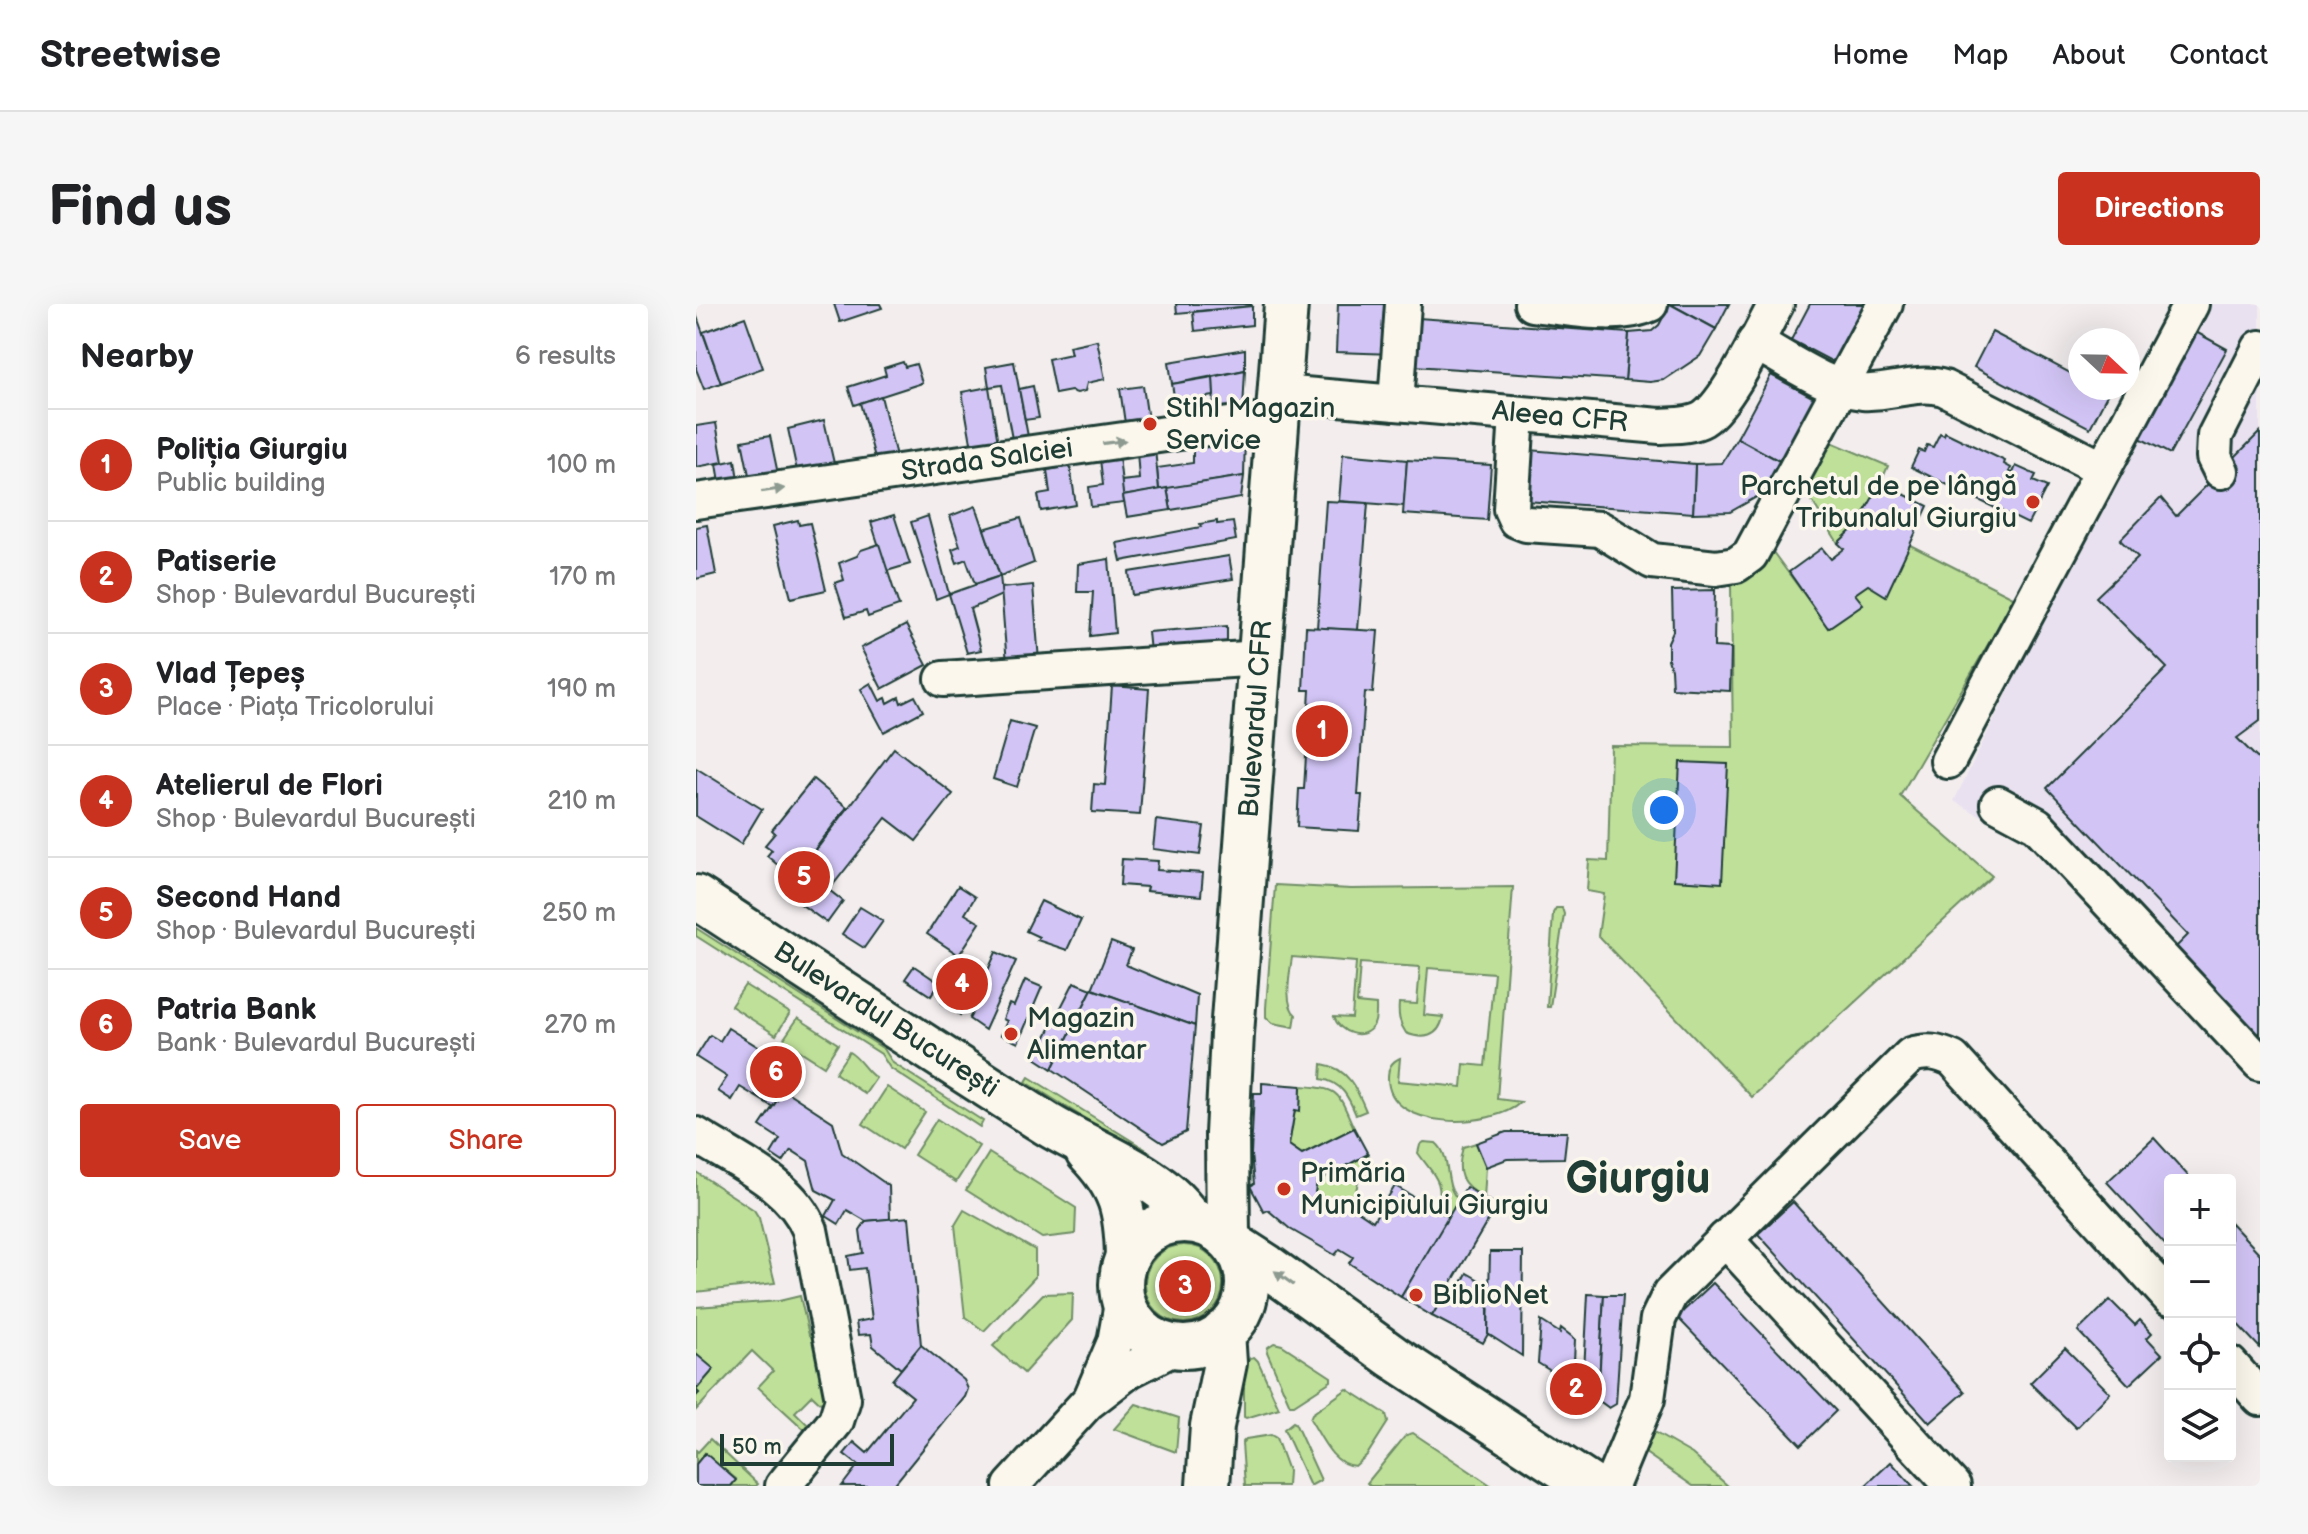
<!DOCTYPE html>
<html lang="en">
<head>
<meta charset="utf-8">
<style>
	:root { --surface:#fff; --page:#f6f6f6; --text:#202124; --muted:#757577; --line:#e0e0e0; --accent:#c8321e }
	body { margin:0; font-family:"Balsamiq Sans",sans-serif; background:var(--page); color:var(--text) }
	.controls { position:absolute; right:24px; bottom:24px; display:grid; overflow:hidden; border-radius:8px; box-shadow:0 8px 32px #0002 }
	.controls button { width:72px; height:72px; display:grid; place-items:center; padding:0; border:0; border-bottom:2px solid var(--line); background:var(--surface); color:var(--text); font:40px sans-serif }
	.compass { position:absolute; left:1372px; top:24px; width:72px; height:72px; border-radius:50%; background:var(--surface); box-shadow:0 8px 32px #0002; rotate:112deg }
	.scale { position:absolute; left:24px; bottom:20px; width:174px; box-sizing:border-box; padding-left:8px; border:4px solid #1f3d34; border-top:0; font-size:22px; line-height:28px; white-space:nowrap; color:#1f3d34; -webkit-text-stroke:6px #fbf7ec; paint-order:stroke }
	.you { position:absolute; left:968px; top:506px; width:28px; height:28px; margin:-20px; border:6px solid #fff; border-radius:50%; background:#1a73e8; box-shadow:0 0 0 12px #1a73e833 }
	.badge { display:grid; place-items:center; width:52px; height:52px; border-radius:50%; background:var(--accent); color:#fff; font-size:26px; font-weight:700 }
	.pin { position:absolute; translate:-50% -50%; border:4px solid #fff; box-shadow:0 2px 8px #0006 }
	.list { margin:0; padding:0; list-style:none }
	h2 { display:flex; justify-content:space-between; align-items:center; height:104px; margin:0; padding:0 32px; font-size:34px }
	h2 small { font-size:26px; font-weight:400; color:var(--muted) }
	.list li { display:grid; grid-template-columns:52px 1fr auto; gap:24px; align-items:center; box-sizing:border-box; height:112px; padding:0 32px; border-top:2px solid var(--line) }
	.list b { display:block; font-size:30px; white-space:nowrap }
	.list p { margin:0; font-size:26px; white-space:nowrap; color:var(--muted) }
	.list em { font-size:26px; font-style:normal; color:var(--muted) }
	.actions { display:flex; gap:16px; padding:24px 32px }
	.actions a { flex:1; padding:18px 0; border:2px solid var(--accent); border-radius:8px; text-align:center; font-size:28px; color:var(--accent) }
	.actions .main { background:var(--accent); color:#fff }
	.icon { flex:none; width:44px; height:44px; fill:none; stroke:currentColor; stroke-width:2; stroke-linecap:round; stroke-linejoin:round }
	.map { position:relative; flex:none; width:1564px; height:1182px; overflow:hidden; border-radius:8px }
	header { display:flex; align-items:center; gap:48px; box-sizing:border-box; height:112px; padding:0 40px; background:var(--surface); border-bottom:2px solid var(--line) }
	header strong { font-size:38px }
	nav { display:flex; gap:44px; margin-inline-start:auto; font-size:28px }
	.intro { display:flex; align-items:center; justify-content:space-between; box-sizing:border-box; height:192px; padding:0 48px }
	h1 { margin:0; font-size:56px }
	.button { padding:20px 36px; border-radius:8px; background:var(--accent); color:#fff; font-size:28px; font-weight:700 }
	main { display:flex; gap:48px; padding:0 48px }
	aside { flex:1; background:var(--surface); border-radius:8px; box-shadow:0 8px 32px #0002 }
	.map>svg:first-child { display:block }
</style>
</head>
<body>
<header>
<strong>Streetwise</strong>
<nav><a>Home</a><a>Map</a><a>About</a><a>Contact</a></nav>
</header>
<div class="intro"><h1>Find us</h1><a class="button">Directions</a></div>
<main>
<aside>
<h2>Nearby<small>6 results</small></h2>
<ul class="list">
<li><span class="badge">1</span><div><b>Poliția Giurgiu</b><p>Public building</p></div><em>100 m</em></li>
<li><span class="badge">2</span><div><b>Patiserie</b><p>Shop · Bulevardul București</p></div><em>170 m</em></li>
<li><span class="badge">3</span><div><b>Vlad Țepeș</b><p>Place · Piața Tricolorului</p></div><em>190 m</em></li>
<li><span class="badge">4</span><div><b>Atelierul de Flori</b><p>Shop · Bulevardul București</p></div><em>210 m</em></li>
<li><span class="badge">5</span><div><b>Second Hand</b><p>Shop · Bulevardul București</p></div><em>250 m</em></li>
<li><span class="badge">6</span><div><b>Patria Bank</b><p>Bank · Bulevardul București</p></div><em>270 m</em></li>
</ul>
<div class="actions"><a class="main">Save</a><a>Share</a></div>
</aside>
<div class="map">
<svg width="1564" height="1182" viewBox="0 0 1564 1182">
	<rect width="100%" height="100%" fill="#f3edee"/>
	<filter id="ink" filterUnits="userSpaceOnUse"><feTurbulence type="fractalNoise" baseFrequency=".0125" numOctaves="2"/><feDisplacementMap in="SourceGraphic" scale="16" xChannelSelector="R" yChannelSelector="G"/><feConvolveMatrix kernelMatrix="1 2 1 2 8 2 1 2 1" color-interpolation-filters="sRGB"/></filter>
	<g filter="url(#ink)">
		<path fill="#e9e1f0" d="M1509,0H1564V780L1333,539L1258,497L1432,145Z"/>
		<g fill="#bfe099" stroke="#6f8e66" stroke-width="2">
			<path d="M1133,137L1192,162C1178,194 1168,216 1142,239L1108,184Z"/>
			<path d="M1214,241L1319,294L1204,492L1296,572L1056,793L902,632L908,590L891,587L893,556L912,557L915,442L1037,443L1035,280C1059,275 1063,264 1074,244L1132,323L1166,300L1159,290Z"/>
			<path d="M579,581L655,585L817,583L801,795L825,798C797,825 692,828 692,774C692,764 695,758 704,754L702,777L766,783L768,760L789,762L798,669L732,664L728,711L747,713C743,734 727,736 710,729C703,719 702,711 703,699L721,700L724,663L664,659L661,699L680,701C680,708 681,716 677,722C666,738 643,728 638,713L656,714L660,658L596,653C594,669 587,700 600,711L598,723L577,719L570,713V704Z"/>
			<path d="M860,604H866L868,610L854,703H851L857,609Z"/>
			<path d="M0,624L188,745L197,759L287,817L284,823L194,764L185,750L0,632Z"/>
			<path d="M49,681L94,709L80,731L35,702Z"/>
			<path d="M102,714L142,740L128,762L87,736Z"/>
			<path d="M153,748C165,755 168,766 180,774L169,790L139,769Z"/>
			<path d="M626,760C652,764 661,785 670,807L660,811C653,794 646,778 625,775Z"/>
			<path d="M333,773L454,848L451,853L330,778Z"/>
			<path d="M605,782C646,784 642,790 658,824L606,850L593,841L599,806H604Z"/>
			<path d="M191,783L229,808L205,845L167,820Z"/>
			<path d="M241,815L283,842L260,878L218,851Z"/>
			<path d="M728,838L740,839C757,853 746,882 763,896L753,913L742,907C748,876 739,873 722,849L724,841Z"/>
			<path d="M780,839L790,863L788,894C765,880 759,871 767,843Z"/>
			<path d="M293,849L380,904L379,930L346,934L270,886Z"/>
			<path d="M672,850L679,864L662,877L658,898L662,907L650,899L646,905L619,888L621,878Z"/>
			<path d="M0,868L58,906L63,914L79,979L0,988Z"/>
			<path d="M268,906L339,946V973L288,1027L269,1013L259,921Z"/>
			<circle cx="488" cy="980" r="39"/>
			<path d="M377,989L376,1016L328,1069L297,1042L347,990Z"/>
			<path d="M104,992L113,1031L124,1029L131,1105L116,1091L99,1108L114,1123L110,1127L62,1083L77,1067L56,1047L0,1106V1092L3,1089L0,1086V1003L83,997Z"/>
			<path d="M578,1039L586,1041L635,1073V1077L598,1101H594L571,1048L572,1043Z"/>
			<path d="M558,1053L562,1057L583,1104L550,1114L548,1113V1064L554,1054Z"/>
			<path d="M651,1085L690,1110L692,1118L671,1151L659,1162C636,1161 625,1132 614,1115L616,1110Z"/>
			<path d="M440,1100L483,1114L480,1148L418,1125Z"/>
			<path d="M597,1118L599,1119L625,1176L614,1182L588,1125Z"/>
			<path d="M949,1123L996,1150L1032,1182H997L945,1146Z"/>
			<path d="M717,1129L796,1182H674L671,1179L710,1131Z"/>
			<path d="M575,1131L580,1134L592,1167L591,1182H549L546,1139L550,1135Z"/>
			<path d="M14,1135L62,1180L60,1182H35L40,1175L9,1150L0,1160V1146L2,1148Z"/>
		</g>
		<g fill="#d2c5f6" stroke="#1f3d34" stroke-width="2">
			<path d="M138,0H184L186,4L144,18Z"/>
			<path d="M480,0H555L556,2L481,9Z"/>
			<path d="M642,0H691L697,50L640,48Z"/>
			<path d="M974,0H1033L1020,25Z"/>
			<path d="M974,0L1020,25L1004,52L968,76L954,78L929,76L933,29L956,27L963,21Z"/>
			<path d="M1114,0H1171L1139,59L1095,36Z"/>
			<path d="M556,2V21L499,27L497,8Z"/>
			<path d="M0,10L25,79L8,85L0,65Z"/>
			<path d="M49,13L67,64L25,79L7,28Z"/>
			<path d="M722,14L933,29L929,76L718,62Z"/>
			<path d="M1498,27L1531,45L1474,150L1440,132Z"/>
			<path d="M1296,28L1384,74V84H1402L1412,89L1394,124L1278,63Z"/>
			<path d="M401,36L409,75L391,79L389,87L381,89L375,87L359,90L352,55L375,50L373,42Z"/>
			<path d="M549,45V66L476,80L473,58Z"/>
			<path d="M207,58L209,63L220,60L226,79L158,101L152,83L190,71L188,64Z"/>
			<path d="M318,58L334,143L318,146L306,81L293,83L290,63Z"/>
			<path d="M549,66L547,106L518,113L517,73Z"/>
			<path d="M1075,71L1120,95L1087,159L1041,134Z"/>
			<path d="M517,73L518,92L479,98L476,80Z"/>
			<path d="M337,82L343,114L329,116L323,85Z"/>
			<path d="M447,82L453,123L430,126L424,85Z"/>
			<path d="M293,83L302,139L276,144L266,88Z"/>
			<path d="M185,92L201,156L181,161L164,99Z"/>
			<path d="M128,116L140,168L103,176L92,125Z"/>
			<path d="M20,119L27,158L0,163V122Z"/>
			<path d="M1249,128L1309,157L1308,160L1315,164L1313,168L1317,169L1320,162L1340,171L1337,177L1351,183L1332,220L1215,163L1223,146L1228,148L1231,141L1237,143L1244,129L1248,131Z"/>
			<path d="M1564,128V417L1541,434L1564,457V741L1476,647L1492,631L1351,484L1471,364L1400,293L1442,253L1424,236L1465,194L1480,212Z"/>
			<path d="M74,132L82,170L54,176L46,137Z"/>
			<path d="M549,132L548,172L463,186L461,164L497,159V140Z"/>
			<path d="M1041,134L1087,159L1071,187L1034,208L997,209L999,160L1026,159Z"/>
			<path d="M459,145L463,186L427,192L425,177L443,175L441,147Z"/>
			<path d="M833,146L999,160L997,209L830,197Z"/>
			<path d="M647,150L711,156L708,202L643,197Z"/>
			<path d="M423,152L428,199L395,203L393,183L407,181L404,155Z"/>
			<path d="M39,156L43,182L25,184L21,160Z"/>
			<path d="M711,156L795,161L791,216L707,210Z"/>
			<path d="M374,162L380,201L345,207L342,191L354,189L351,166Z"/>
			<path d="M548,172L545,194L475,206L471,184Z"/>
			<path d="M1185,179L1232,202L1190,292L1172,281L1159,290L1167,300L1132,324L1093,268L1126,244L1135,255L1148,245L1142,239L1161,221Z"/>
			<path d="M471,184L475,206L431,213L427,192Z"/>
			<path d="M630,197L672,199L662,326L621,324Z"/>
			<path d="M280,202L304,272L279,280L270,255L261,259L256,245L264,242L254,212Z"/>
			<path d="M198,211L214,260L191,267L175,218Z"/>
			<path d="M232,212L253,290L240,295L215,218Z"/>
			<path d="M325,214L338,259L304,272L288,225Z"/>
			<path d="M102,216L103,221L114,219L130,286L95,294L77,222Z"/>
			<path d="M521,217V220L537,218L540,236L425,257L421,239L505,223L504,220Z"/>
			<path d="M11,221L20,270L0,275V223Z"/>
			<path d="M183,240L203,302L172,313L170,307L150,313L139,279L148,276L143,259L161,252L165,246Z"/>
			<path d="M533,252L537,275L436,291L433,268Z"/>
			<path d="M413,255L419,329L394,332L397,288H381L382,260Z"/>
			<path d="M304,272L306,291L274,305L285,346L271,349L253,290Z"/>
			<path d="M337,281L343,357L311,360L305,284Z"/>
			<path d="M1019,286L1018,343L1035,344L1034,387L976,384L975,365L972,355V338L977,327L976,287Z"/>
			<path d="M210,321L231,361L186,385L165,344Z"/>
			<path d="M531,322V346L454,348L452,328Z"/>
			<path d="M610,323L682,327L677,389L669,388L662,491H666L663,527L601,523L603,485H608L614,386H607Z"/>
			<path d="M175,379L184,397L190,394L192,399L203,393L205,399L219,392L227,407L188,428L165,385Z"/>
			<path d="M416,382L453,385L444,511L396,508L398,480L409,481Z"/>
			<path d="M314,417L339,424L321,483L297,475Z"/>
			<path d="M198,444L257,490L220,537L190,514L133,586L147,597L131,619L88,588Z"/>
			<path d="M984,458L1032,460L1026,579L978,576Z"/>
			<path d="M0,464L66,505L45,540L0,512Z"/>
			<path d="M117,475L151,503L97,574L71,552L76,546L69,541L79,529L76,526Z"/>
			<path d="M460,516L508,522L504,551L457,545Z"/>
			<path d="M426,555L462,557L461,566L507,569L505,592L450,587L451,583L424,581Z"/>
			<path d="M262,582L279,593L269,610L284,619L263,651L231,630Z"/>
			<path d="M345,597L385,616L371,646L341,636L343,633L330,627Z"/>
			<path d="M164,603L187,617L168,644L146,630Z"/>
			<path d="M415,638L436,646L430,661L501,691L499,722L396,685Z"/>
			<path d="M300,648L320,657L289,726L273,715L281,700L278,698Z"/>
			<path d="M218,662L243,679L235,692L209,675Z"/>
			<path d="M263,665L282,675L264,711L246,699Z"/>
			<path d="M329,676L346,683L322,739L305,731L311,717L307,715L313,700L318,702Z"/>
			<path d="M378,678L396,685L356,765L339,754Z"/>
			<path d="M396,685L499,722L490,828L467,839L356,765Z"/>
			<path d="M32,724L99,766L77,803L44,783L36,796L22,787L31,773L0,753L14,731L24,737Z"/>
			<path d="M566,779L605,782L604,807L599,806L593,841L606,850L658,824L672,850L621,878L619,888L646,905L650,899L677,917L699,882L753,913L705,993L653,959L657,953L644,945L639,951L594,925L572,906L568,908L554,882L558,880L555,850L558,789H566Z"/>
			<path d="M88,786L137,818L146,849L193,882L194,915L170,917L151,906L143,920L130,912L139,896L120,886L112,857L95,846L87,858L75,850L84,835L64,822Z"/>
			<path d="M810,828H871L868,854L811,855L790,863L780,839Z"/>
			<path d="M1458,834L1496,876H1474V946L1411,878Z"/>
			<path d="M770,883L801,901L736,1012L705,993Z"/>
			<path d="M1097,898L1269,1088L1234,1119L1062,930Z"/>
			<path d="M213,913L225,1041L205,1065L177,1042L175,1030L162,1031L160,1018L176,1015L169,964L154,966L152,952L167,949L164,926L170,917Z"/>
			<path d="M1534,918L1564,950V1044L1534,1012Z"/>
			<path d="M794,948H827L826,1052L792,1030Z"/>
			<path d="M771,969L792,981V1030L787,1039L736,1012L746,995L755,1000Z"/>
			<path d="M1017,979L1140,1107L1105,1141L981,1013Z"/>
			<path d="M892,990L908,991L902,1096L887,1087Z"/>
			<path d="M908,991H927L920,1100L913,1104L902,1096Z"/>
			<path d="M1414,996L1439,1021L1444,1016L1456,1029L1451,1034L1466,1050L1433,1081L1382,1027Z"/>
			<path d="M845,1017L864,1029L865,1024L879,1035L877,1081L842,1059Z"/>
			<path d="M225,1041L268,1076L272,1085L269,1093L197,1182H146L162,1161L148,1150L158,1138L171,1149L217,1093L196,1076Z"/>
			<path d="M1369,1044L1414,1089L1380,1124L1334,1079Z"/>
			<path d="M0,1050L18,1065L0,1086L3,1089L0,1092Z"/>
			<path d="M9,1149L40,1176L35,1182H0V1160Z"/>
			<path d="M1195,1158L1217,1182H1169Z"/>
		</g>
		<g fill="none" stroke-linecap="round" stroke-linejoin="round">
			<defs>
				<g id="minor">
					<path d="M836,0C870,3 923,15 954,0"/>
					<path d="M1059,38C1090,55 1132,85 1167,88C1194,90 1221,76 1248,84L1407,165"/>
					<path d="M585,89L964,122C977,121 995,122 1007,115C1032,99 1065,28 1080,0"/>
					<path d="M700,99L707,0"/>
					<path d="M821,110L815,205L820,216L830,220L904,225L956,257L1020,264L1040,261L1054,251L1189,0"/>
					<path d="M1525,167L1518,153L1519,132L1564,44"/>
					<path d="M0,197L582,114"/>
					<path d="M247,375L565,354"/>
					<path d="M1252,457L1495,0"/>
					<path d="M1302,500L1341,521L1564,759"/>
					<path d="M0,831C40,857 96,880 114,926L147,1095L140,1117L87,1182"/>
					<path d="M1029,935L1257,1182"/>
					<path d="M1534,1060L1564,1094"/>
					<path d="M396,1092L419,1038L427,994"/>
					<path d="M315,1182L391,1099L434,1066L481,1042"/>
					<path d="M915,1182L951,1095L962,1015L974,990L1215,751C1231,746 1242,748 1257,755L1474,994"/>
				</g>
				<g id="major">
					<path d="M0,593C117,669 233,746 351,820C396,848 468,871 495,917"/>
					<path d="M391,848C425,883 430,906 431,953"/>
					<circle cx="488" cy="980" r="63"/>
					<path d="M532,935L531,830L536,730L590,0"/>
					<path d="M537,940L571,962L697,1053L895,1182"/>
					<path d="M512,1182L516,1122L529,1059L527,1028"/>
				</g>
			</defs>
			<use href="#minor" stroke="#1f3d34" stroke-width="40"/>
			<use href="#major" stroke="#1f3d34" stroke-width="48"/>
			<use href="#minor" stroke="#fbf7ec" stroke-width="34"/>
			<use href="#major" stroke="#fbf7ec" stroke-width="42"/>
		</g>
		<defs><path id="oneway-solid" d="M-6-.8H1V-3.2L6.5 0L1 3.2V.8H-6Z" transform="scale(2)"/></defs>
		<g fill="#8d9a90">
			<use href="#oneway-solid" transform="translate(418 138) rotate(-8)"/>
			<use href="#oneway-solid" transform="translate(77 186) rotate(-8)"/>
			<use href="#oneway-solid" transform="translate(588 974) rotate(-144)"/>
		</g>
	</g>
	<g fill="#c8321e" stroke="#fbf7ec" stroke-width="3">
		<circle cx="454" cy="120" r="8"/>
		<circle cx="1337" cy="198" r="8"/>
		<circle cx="315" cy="730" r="8"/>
		<circle cx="588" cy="885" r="8"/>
		<circle cx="720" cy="991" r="8"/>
	</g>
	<g text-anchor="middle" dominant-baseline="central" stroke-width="7" stroke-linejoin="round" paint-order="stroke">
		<g font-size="28" fill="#1f3d34" stroke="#fbf7ec" text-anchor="start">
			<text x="470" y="104">Stihl Magazin<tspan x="470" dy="32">Service</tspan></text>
			<text x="1321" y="182" text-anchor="end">Parchetul de pe lângă<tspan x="1321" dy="32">Tribunalul Giurgiu</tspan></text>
			<text x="331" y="714">Magazin<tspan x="331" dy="32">Alimentar</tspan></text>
			<text x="604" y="869">Primăria<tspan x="604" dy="32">Municipiului Giurgiu</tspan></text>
			<text x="736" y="991">BiblioNet</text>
		</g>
		<g font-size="28" fill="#1f3d34" stroke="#fbf7ec">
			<text transform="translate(864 113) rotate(5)">Aleea CFR</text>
			<text transform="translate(291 156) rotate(-8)">Strada Salciei</text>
			<text transform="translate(560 415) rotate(-86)">Bulevardul CFR</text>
			<text transform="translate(190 716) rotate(33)">Bulevardul București</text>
		</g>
		<g font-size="44" font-weight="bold" fill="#1f3d34" stroke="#fbf7ec">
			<text x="942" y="875">Giurgiu</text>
		</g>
	</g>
</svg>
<div class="controls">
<button>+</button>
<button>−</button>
<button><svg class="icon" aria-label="locate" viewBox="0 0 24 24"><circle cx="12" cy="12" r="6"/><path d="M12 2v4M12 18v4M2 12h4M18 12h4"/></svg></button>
<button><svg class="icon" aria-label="layers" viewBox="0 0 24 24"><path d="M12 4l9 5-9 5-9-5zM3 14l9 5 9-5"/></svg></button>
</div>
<svg class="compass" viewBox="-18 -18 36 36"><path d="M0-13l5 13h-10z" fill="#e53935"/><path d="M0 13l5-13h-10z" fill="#757577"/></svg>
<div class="scale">50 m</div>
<div class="you"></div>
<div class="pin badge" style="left:626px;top:427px">1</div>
<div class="pin badge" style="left:880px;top:1085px">2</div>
<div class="pin badge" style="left:489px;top:982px">3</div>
<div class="pin badge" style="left:266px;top:680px">4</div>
<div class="pin badge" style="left:108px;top:573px">5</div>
<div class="pin badge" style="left:80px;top:768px">6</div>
</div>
</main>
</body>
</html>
